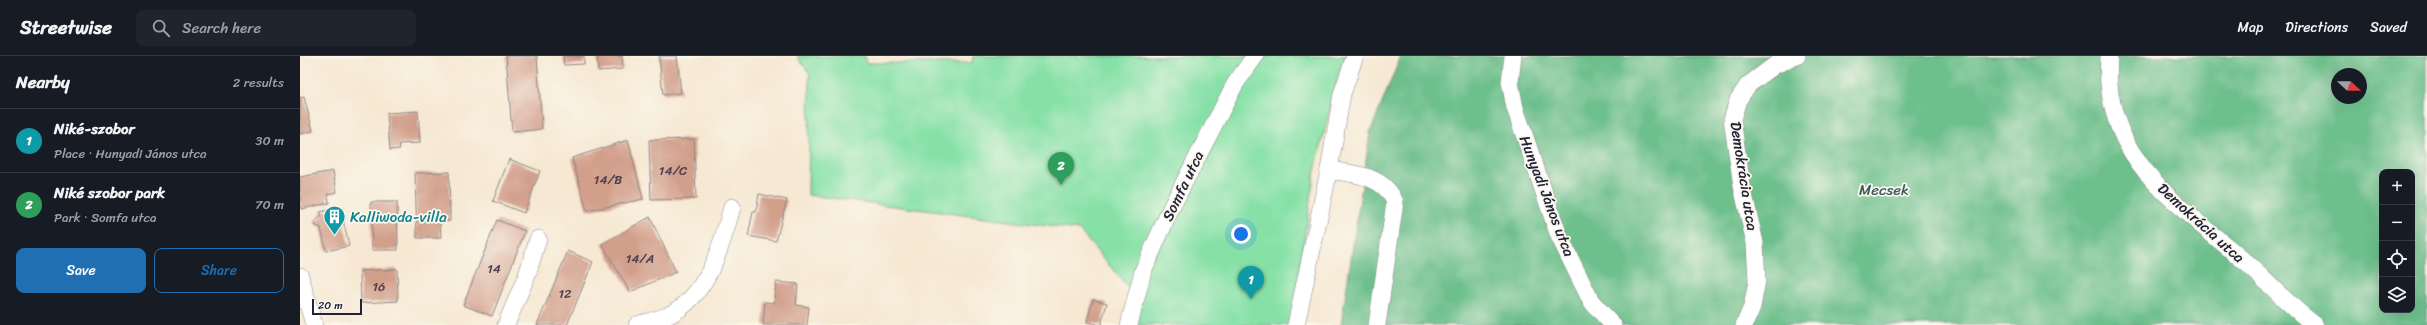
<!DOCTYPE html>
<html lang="en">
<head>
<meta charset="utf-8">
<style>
	:root { --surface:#171b24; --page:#20242c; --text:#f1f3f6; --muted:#9ea1a6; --line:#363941; --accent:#1f6fb2 }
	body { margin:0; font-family:Sriracha,sans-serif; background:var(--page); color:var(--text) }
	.controls { position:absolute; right:12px; bottom:12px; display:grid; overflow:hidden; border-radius:8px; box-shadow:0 4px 16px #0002 }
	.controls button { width:36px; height:36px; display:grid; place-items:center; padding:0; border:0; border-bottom:1px solid var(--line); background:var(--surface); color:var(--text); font:20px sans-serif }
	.compass { position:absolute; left:2031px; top:12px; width:36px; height:36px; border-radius:50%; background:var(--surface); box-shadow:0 4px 16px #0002; rotate:112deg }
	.scale { position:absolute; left:12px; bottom:10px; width:50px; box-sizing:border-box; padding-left:4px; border:2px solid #22223b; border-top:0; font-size:11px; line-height:14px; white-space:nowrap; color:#22223b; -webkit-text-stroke:3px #fbf7ec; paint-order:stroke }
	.you { position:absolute; left:941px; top:178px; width:14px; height:14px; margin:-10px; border:3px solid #fff; border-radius:50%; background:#1a73e8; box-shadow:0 0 0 6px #1a73e833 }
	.badge { display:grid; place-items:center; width:26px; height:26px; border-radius:50%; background:var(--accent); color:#fff; font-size:13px; font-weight:700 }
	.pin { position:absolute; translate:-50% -33px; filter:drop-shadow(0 1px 2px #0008) }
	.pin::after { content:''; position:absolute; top:21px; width:14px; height:12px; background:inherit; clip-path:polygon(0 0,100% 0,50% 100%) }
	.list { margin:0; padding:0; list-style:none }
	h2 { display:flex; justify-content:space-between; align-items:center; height:52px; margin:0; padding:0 16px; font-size:17px }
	h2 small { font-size:13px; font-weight:400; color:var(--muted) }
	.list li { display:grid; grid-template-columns:26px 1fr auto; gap:12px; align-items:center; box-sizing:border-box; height:64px; padding:0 16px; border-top:1px solid var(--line) }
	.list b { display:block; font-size:15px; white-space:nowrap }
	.list p { margin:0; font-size:13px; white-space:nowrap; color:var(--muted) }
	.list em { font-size:13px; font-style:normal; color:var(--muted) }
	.actions { display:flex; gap:8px; padding:12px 16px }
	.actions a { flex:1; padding:9px 0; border:1px solid var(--accent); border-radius:8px; text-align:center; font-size:14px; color:var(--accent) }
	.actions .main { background:var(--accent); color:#fff }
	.icon { flex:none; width:22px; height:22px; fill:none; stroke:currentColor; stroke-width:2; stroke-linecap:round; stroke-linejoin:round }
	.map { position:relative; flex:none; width:2127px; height:269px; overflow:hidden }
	header { display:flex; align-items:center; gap:24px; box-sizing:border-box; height:56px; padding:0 20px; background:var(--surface); border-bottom:1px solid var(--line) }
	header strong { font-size:19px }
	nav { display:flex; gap:22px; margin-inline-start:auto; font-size:14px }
	.search { width:280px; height:36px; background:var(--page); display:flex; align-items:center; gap:10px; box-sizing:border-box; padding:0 14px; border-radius:8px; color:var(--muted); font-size:15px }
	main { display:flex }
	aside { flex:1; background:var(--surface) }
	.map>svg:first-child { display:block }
</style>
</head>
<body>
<header>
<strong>Streetwise</strong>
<div class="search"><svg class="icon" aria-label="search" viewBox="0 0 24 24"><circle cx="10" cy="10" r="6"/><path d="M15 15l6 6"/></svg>Search here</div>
<nav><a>Map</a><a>Directions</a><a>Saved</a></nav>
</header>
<main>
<aside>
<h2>Nearby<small>2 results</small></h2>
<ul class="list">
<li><span class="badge" style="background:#0f9aa8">1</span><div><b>Niké-szobor</b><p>Place · Hunyadi János utca</p></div><em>30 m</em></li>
<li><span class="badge" style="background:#2e9e5b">2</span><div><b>Niké szobor park</b><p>Park · Somfa utca</p></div><em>70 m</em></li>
</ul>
<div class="actions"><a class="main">Save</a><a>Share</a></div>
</aside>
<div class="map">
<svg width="2127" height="269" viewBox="0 0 2127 269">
	<rect width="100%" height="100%" fill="#fbf7ec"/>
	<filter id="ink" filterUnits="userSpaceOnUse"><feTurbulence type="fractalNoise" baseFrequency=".025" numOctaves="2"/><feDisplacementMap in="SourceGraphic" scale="8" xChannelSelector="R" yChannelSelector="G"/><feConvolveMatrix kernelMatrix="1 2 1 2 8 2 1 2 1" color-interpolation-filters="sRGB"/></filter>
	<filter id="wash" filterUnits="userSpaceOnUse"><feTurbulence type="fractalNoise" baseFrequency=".012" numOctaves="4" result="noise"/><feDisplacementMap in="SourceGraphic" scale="16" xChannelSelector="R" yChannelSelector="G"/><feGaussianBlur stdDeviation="0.9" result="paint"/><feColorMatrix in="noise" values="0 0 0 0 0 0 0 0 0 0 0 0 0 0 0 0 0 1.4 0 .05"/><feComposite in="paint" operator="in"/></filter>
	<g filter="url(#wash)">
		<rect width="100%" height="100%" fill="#f6e8d2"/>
		<path fill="#87e1a7" stroke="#548271" d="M497,0H565L566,7H672L673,0H1047L1038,19L1014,119L991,269H830L833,237L779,174L508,139L510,18Z"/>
		<path fill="#6dbf8c" stroke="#487064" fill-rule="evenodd" d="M1101,0H2127V269H1041L1070,77ZM2037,18H2061V42H2037ZM2082,116H2112V254H2082Z"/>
		<g id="blocks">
			<g fill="#d29f8b">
				<path d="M206,0H237L242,73L212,76Z"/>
				<path d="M263,0H284V8L264,9Z"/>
				<path d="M297,0H322L323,13L298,15Z"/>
				<path d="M359,0H377L381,37L363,39Z"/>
				<path d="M4,41L13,75L0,78V42Z"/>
				<path d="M118,55L120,87L99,88L100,93L90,94L87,57Z"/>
				<path d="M394,83L396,143L351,144L349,84Z"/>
				<path d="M328,84L343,143L287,155L272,102Z"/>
				<path d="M209,103L240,115L224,157L193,145Z"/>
				<path d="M33,115L37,136L28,138L29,147L1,153L0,121Z"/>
				<path d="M149,116L150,165H140L141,182H117L115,117Z"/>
				<path d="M459,138L487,144L476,185L448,180L453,156H456Z"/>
				<path d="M71,146H97L98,194H72Z"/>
				<path d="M40,151L49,190L26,195L21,172L16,170L14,166L22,160L20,156Z"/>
				<path d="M350,161L376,216L330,236L302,188Z"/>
				<path d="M197,164L225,175L192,260L163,249Z"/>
				<path d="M268,195L293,206L267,269H237Z"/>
				<path d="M97,213L98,245L61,247L60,215Z"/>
				<path d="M476,226L498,228L496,249L509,251L507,269H463L465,246L474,247Z"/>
				<path d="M793,243L807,247L801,269L787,266Z"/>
			</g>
		</g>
	</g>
	<g filter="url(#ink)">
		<use href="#blocks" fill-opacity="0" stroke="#8c8586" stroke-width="1"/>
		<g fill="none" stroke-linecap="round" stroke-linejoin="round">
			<defs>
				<g id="minor">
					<path d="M1213,0L1210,26L1215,52L1259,180L1291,245L1313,269"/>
					<path d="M1809,0C1801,100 1875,146 1943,204C1967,225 1990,251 2015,269"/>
					<path d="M1029,114C1055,118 1084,119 1095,146L1077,269"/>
					<path d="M0,220L14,269"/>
					<path d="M206,269L227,219L238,183"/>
					<path d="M337,269C347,266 357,264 367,260C407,242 422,189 432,151"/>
					<path d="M829,269L843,215L872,150L935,28L955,0"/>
					<path d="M996,269L1029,114L1042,38L1055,0"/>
					<path d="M1444,269L1452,251L1457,225L1455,187L1442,130L1432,63L1438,44L1448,29L1475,9L1497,0"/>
				</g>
			</defs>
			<use href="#minor" stroke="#8c8586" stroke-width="18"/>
			<use href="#minor" stroke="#fff" stroke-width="17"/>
		</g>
	</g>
	<defs>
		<symbol id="building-pin" viewBox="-11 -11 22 30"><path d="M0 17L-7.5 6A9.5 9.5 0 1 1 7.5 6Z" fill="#0f9aa8" stroke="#fbf7ec"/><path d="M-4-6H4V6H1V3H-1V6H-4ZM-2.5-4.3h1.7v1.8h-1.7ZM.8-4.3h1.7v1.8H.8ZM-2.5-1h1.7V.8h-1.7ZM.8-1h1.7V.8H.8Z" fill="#fff"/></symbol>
	</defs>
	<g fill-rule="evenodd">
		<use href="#building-pin" x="22" y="148" width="25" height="34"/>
	</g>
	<g text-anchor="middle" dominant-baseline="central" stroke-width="3.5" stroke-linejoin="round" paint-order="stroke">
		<g font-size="13" fill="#4e414f">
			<text x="373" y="114">14/C</text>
			<text x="308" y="123">14/B</text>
			<text x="340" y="202">14/A</text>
			<text x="194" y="212">14</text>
			<text x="79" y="230">16</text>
			<text x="265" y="237">12</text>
		</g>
		<g font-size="15" fill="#22223b" stroke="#fbf7ec">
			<text transform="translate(1444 120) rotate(81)">Demokrácia utca</text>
			<text transform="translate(883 130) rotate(-64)">Somfa utca</text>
			<text transform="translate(1247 140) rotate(69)">Hunyadi János utca</text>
			<text transform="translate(1901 167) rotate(42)">Demokrácia utca</text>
		</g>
		<g font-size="15" fill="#405b5b" stroke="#fbf7ec">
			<text x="1584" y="134">Mecsek</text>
		</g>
		<g font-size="15" fill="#0d838f" stroke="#fbf7ec" text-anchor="start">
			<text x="50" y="161">Kalliwoda-villa</text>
		</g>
	</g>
</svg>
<div class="controls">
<button>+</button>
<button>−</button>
<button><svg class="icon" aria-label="locate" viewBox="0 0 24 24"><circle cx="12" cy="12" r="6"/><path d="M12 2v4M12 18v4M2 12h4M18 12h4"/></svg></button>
<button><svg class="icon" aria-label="layers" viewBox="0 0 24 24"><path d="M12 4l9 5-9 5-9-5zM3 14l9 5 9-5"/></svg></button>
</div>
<svg class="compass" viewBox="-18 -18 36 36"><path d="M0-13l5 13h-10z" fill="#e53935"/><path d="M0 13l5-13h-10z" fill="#9ea1a6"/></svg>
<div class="scale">20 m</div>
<div class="you"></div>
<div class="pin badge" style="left:951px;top:243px;background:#0f9aa8">1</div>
<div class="pin badge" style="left:761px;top:129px;background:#2e9e5b">2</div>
</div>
</main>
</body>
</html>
